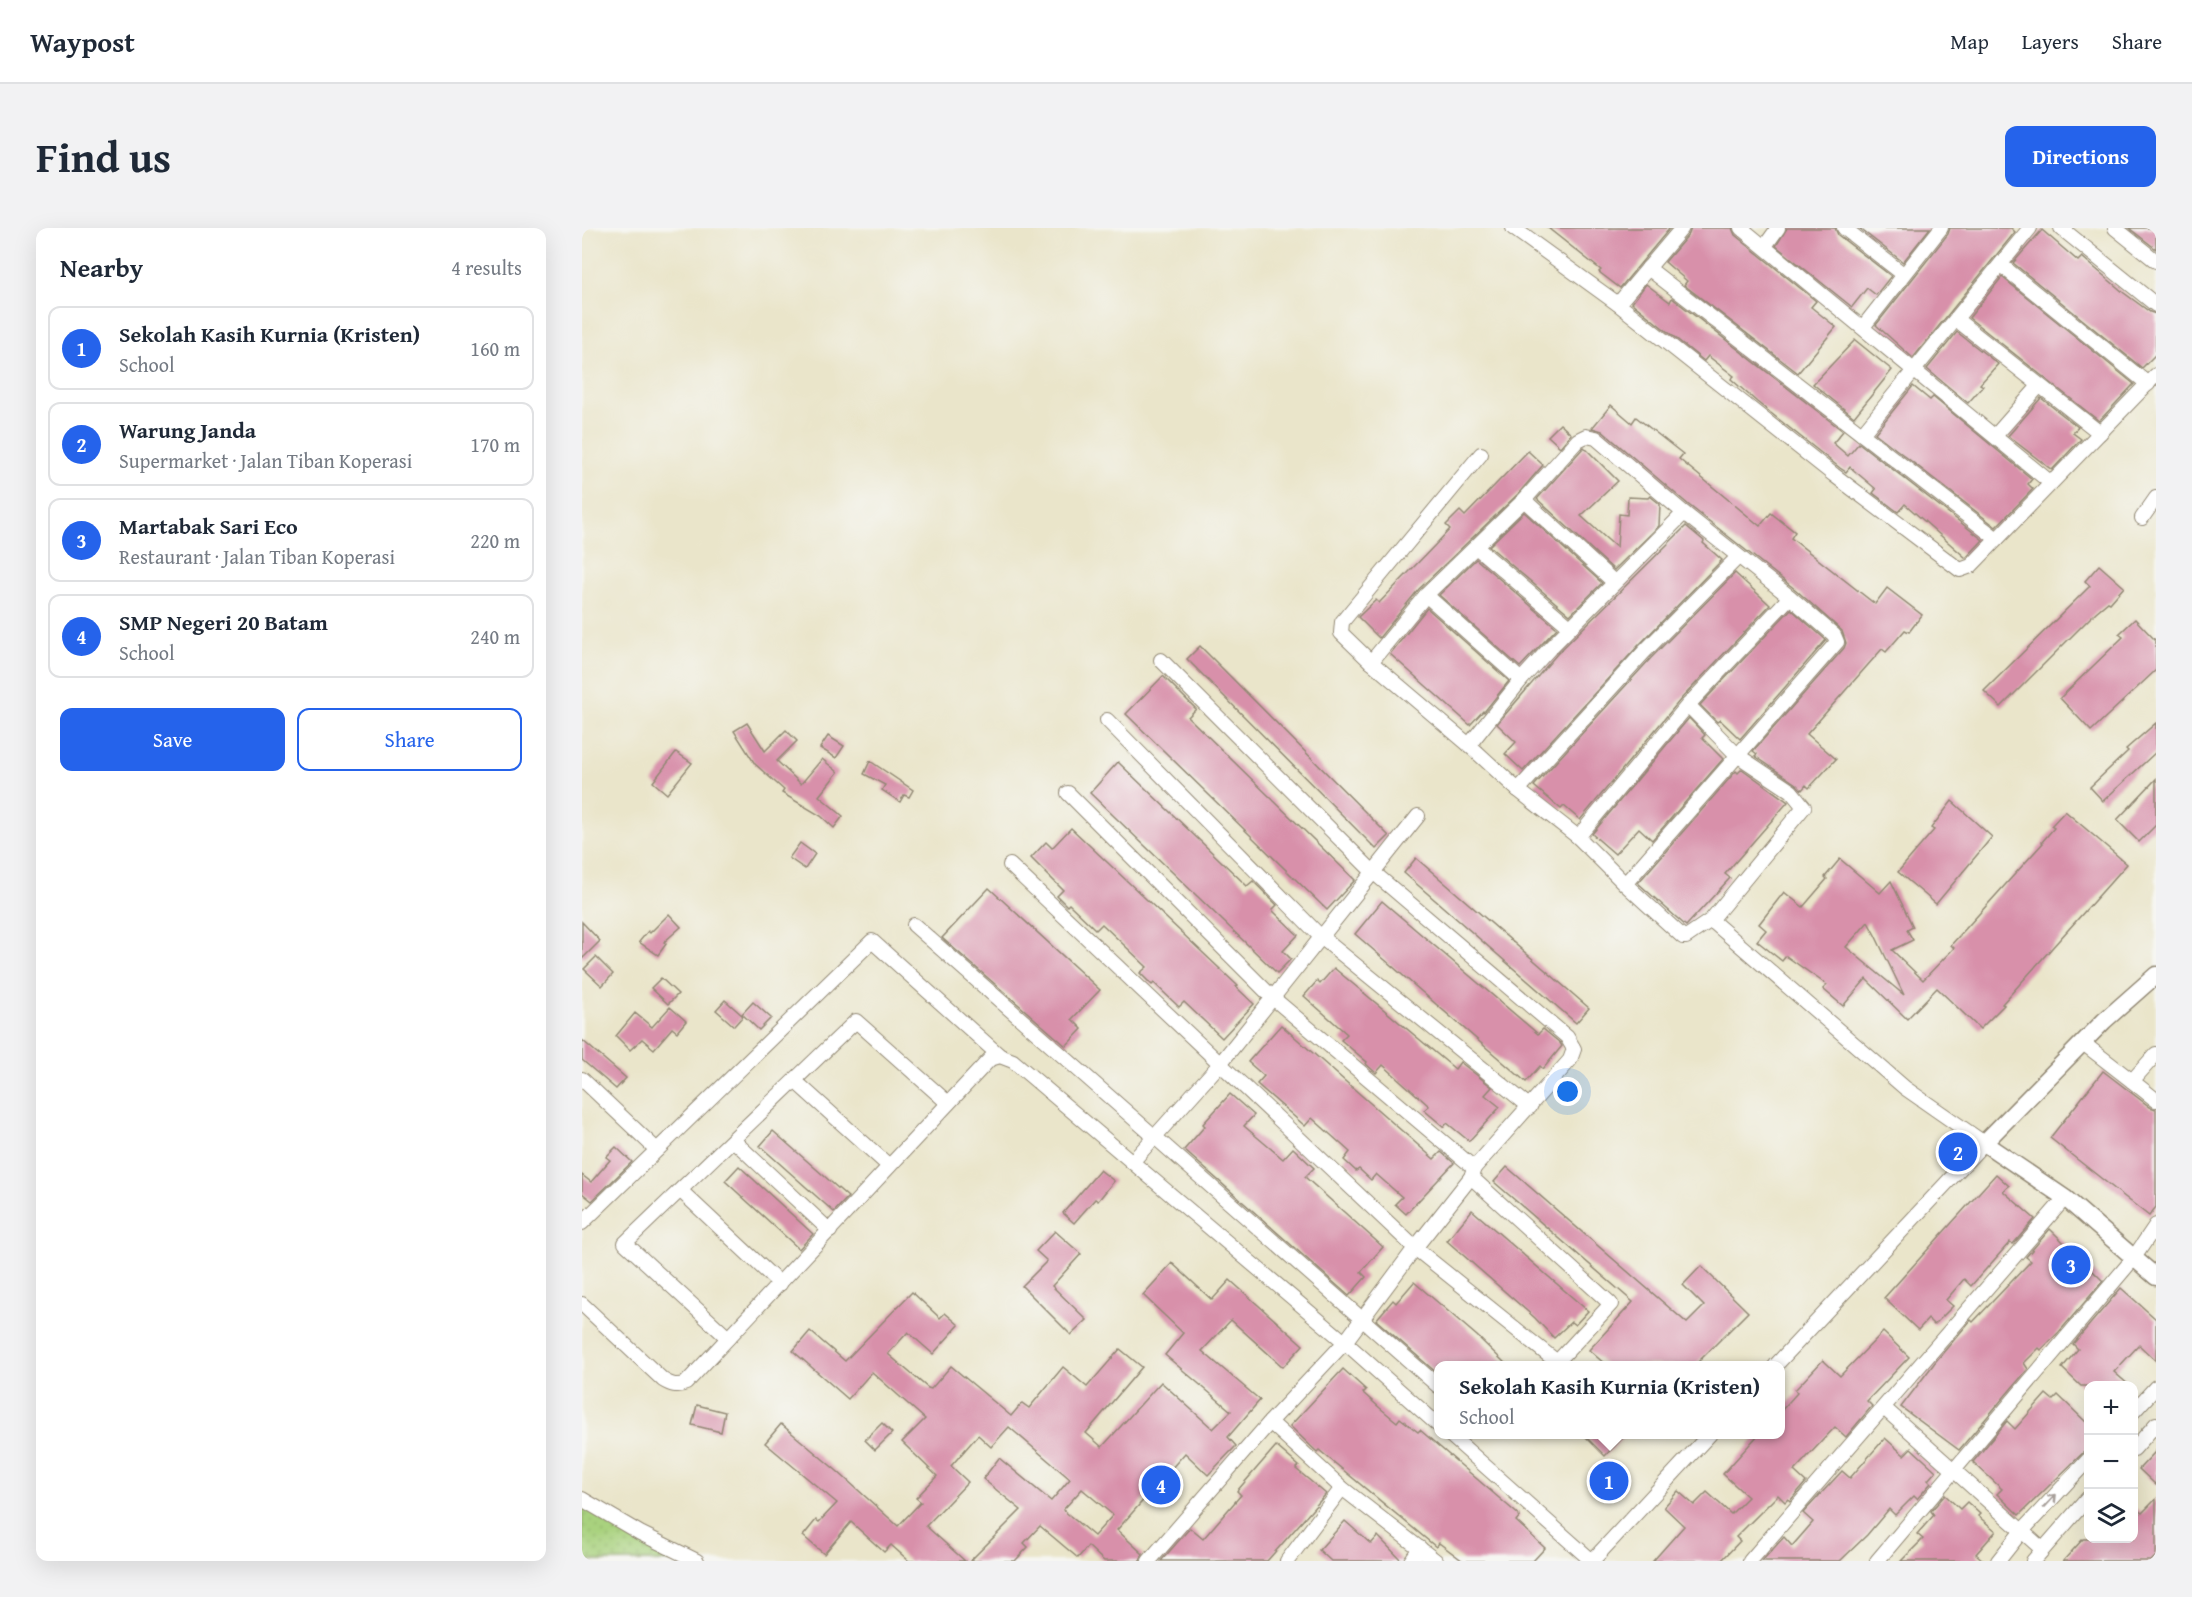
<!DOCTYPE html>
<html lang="en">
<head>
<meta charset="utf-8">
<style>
	:root { --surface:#fff; --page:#f2f2f3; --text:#1f2937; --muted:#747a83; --line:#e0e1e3; --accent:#2563eb }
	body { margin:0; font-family:"Gentium Book Plus",serif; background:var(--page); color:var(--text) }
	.controls { position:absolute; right:18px; bottom:18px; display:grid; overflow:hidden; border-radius:12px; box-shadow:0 6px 24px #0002 }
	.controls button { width:54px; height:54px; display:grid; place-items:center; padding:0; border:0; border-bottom:2px solid var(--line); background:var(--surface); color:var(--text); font:30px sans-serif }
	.you { position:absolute; left:986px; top:864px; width:21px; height:21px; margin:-15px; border:4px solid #fff; border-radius:50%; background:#1a73e8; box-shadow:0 0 0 9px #1a73e833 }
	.badge { display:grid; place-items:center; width:39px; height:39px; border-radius:50%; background:var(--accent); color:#fff; font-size:20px; font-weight:700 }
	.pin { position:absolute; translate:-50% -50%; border:3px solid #fff; box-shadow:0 2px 6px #0006 }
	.popup { position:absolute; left:852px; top:1133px; width:351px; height:78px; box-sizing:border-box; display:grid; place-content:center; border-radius:12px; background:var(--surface); filter:drop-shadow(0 2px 4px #0005); font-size:20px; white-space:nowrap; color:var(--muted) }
	.popup b { font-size:22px; color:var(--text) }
	.popup::after { content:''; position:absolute; left:50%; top:100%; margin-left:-12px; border:12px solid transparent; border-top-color:var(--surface) }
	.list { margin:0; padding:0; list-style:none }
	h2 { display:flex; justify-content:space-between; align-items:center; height:78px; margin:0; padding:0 24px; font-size:26px }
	h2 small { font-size:20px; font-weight:400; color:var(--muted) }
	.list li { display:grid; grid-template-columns:39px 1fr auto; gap:18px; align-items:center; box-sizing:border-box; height:84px; margin:0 12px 12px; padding:0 12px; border:2px solid var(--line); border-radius:12px }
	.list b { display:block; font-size:22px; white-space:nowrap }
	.list p { margin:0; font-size:20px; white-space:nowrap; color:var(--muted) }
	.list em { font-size:20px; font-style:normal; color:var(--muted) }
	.actions { display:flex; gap:12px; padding:18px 24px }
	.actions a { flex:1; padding:14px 0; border:2px solid var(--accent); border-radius:12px; text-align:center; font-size:21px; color:var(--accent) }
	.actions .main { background:var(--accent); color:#fff }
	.icon { flex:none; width:33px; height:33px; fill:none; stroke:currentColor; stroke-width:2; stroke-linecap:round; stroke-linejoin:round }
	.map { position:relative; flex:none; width:1574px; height:1333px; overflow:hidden; border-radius:12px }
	header { display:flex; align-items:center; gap:36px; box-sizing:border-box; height:84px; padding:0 30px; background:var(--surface); border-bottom:2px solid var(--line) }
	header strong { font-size:28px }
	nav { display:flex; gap:33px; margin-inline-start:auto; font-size:21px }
	.intro { display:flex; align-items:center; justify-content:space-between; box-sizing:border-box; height:144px; padding:0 36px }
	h1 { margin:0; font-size:42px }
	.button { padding:15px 27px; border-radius:12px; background:var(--accent); color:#fff; font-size:21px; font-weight:700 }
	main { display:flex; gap:36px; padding:0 36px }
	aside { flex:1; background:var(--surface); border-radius:12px; box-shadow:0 6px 24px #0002 }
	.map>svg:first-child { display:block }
</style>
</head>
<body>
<header>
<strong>Waypost</strong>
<nav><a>Map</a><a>Layers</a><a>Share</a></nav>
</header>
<div class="intro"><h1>Find us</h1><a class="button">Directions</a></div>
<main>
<aside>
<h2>Nearby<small>4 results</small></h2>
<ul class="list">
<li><span class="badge">1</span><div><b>Sekolah Kasih Kurnia (Kristen)</b><p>School</p></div><em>160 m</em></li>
<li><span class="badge">2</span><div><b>Warung Janda</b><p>Supermarket · Jalan Tiban Koperasi</p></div><em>170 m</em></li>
<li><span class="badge">3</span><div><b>Martabak Sari Eco</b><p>Restaurant · Jalan Tiban Koperasi</p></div><em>220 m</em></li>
<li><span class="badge">4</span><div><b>SMP Negeri 20 Batam</b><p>School</p></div><em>240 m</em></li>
</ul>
<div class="actions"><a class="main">Save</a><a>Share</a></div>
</aside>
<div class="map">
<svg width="1574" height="1333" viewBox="0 0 1574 1333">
	<defs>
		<pattern id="grass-dots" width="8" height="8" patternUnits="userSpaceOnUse" patternTransform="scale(1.5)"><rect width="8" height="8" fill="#a9d27e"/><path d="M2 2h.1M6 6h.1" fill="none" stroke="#92b46c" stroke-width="1.8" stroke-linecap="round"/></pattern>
	</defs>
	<rect width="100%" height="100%" fill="#f6f6f2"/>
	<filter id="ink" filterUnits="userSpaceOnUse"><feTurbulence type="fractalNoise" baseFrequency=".0167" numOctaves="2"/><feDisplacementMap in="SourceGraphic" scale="12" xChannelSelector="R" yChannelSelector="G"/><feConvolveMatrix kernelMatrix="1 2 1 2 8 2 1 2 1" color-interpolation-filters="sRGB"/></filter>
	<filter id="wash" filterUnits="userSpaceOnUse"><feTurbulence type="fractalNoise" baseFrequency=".008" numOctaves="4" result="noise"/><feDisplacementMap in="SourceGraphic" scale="24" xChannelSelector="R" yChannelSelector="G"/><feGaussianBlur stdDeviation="1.35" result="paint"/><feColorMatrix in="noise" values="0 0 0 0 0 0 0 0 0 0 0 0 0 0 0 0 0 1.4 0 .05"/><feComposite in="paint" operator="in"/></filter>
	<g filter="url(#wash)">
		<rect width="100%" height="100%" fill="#eae5ca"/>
		<path fill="url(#grass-dots)" stroke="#727e4e" stroke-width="1.5" d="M0,1277L113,1333H0Z"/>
		<g id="blocks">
			<g fill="#d890aa" fill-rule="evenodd">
				<path d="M966,0H1088L1038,60L1017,44L1019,42Z"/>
				<path d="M1109,0H1150L1153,7L1234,73L1229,79L1254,99L1216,145L1102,57L1105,53L1083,34L1107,6Z"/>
				<path d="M1205,0H1253L1256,7L1309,48L1294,67L1285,60L1270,79L1194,18Z"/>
				<path d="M1277,0H1348L1321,34Z"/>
				<path d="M1368,0H1429L1433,4L1331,130L1294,97L1366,6Z"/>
				<path d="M1547,0H1574V21Z"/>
				<path d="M1460,2L1496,33L1500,29L1542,65L1568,84L1574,86V126L1560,140L1431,35Z"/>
				<path d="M1420,49L1552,156L1517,193L1387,90Z"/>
				<path d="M1064,56L1088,74L1090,70L1261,203L1251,215L1266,228L1277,215L1401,312L1384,330L1323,276L1316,284L1291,265L1294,261L1268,239L1264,244L1258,240L1175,174L1149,151L1152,148L1126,128L1122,133L1050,75Z"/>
				<path d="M1375,104L1416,136L1398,156L1401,158L1386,175L1345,141Z"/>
				<path d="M1273,112L1310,142L1272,189L1231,156Z"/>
				<path d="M1331,158L1348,172L1351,169L1450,251L1446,256L1451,261L1414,299L1293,205Z"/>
				<path d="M1459,170L1496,199L1491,205L1499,211L1470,242L1426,208Z"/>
				<path d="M1029,177L1050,195L1054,189L1101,226L1097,231L1178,298L1189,285L1213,304L1209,310L1293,376L1305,360L1340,387L1327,404L1323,402L1304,424L1300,421L1225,506L1254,531L1227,560L1224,557L1220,562L1214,556L1173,528L1175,526L1171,523L1262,420L1264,415L1260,403L1214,362L1108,278L1020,203L1010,200Z"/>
				<path d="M978,196L989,206L978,219L966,208Z"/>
				<path d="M1002,219L1036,253L999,288L1035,320L1037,286L1045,287L1046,269L1066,270L1068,268L1078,276L1077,298L1032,342L955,271Z"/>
				<path d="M946,223L961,237L936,266L837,361L797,410L776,389L794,372L797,375L855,315L868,301L864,297L878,283L883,288Z"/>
				<path d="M942,284L1020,355L988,387L907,318Z"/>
				<path d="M1104,298L1122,313L1121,315L1140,332L1056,418L941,543L923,526L934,514L915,496L975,426Z"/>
				<path d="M894,331L975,400L938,439L857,367Z"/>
				<path d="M1517,337L1542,359L1528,375L1526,374L1514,384L1419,479L1402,463L1508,358L1503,353Z"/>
				<path d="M1153,345L1188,377L1099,471L998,592L982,578L979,581L952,558L1069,430Z"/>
				<path d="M845,380L927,453L902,484L901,483L888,497L808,426Z"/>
				<path d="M1209,381L1244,412L1158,511L1138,492L1135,494L1118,477Z"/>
				<path d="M1553,391L1574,413V442L1509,503L1478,470L1541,409L1537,406Z"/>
				<path d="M618,418L807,608L794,621L605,431Z"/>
				<path d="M581,448L614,481L606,489L773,652L745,682L544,486Z"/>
				<path d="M1107,490L1123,507L1120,510L1141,531L1070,612L1057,600L1033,626L1010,606Z"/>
				<path d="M165,495L183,523L204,502L215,513L195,533L219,556L240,531L256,544L237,568L261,588L252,600L239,588L200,565L202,562L173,536L152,503Z"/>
				<path d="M1574,495V524L1521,573L1508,559L1546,523L1544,521Z"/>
				<path d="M246,508L262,518L254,530L238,520Z"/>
				<path d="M94,524L110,535L85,566L71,554Z"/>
				<path d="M288,533L331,562L327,569L322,567L318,574L300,562L303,557L282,546Z"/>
				<path d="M536,534L665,658L671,653L695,677L690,682L716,707L701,723L709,731L695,745L508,565Z"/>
				<path d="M1160,541L1206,574L1143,646L1148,650L1104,698L1056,655L1154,543L1156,545Z"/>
				<path d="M1574,551V597L1557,614L1535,592Z"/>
				<path d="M1370,573L1410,609L1354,676L1316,644L1352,602L1349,600Z"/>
				<path d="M1483,583L1545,636L1420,776L1422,777L1398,801L1355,760L1325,791L1284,751L1261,778L1241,761L1245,757L1204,728L1200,733L1175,713L1184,702L1177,696L1202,664L1221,679L1245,651L1243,649L1258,631L1298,665L1309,653L1331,699L1325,702L1331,712L1310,722L1341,752L1372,720L1369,717L1461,615L1460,614L1472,600L1469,598ZM1286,694L1293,707L1322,767L1264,719Z"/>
				<path d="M489,600L656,758L654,759L672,776L640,810L602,774L597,779L572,755L570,757L558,745L565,739L520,696L514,702L487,676L485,678L475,668L481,662L449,630L464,614L470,620Z"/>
				<path d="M218,615L233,626L223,641L207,630Z"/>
				<path d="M834,630L1007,780L994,795L822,645Z"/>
				<path d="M407,660L518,762L490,791L500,801L484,818L360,710Z"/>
				<path d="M800,673L956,806L961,801L978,815L980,818L961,841L958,838L944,854L773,706Z"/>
				<path d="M87,686L99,699L82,714L84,716L76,727L57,714L66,703L68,705Z"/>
				<path d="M0,694L18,713L0,731Z"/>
				<path d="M14,729L31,746L20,758L2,741Z"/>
				<path d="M752,740L873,841L878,834L910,859L903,867L918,879L887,913L865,895L862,899L842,882L847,878L801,837L794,845L784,836L785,834L759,812L765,806L722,768L735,753L738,756Z"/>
				<path d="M79,750L96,766L86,776L69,760Z"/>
				<path d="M143,772L161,788L152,798L134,782Z"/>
				<path d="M171,774L189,790L177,802L160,786Z"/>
				<path d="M88,779L104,793L95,804L90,800L72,821L60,811L48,822L34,808L53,785L70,799Z"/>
				<path d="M699,797L852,931L859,924L872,935L824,986L813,976L820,969L794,946L789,952L777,941L774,943L762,932L768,924L730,890L723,898L675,856L682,848L666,834Z"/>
				<path d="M0,812L44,850L34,861L0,832Z"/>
				<path d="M1521,843L1568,879L1574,881V979L1567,988L1468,910Z"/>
				<path d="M648,866L672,887L662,898L701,931L711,920L732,940L723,949L801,1019L779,1044L784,1049L767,1068L602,922L623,898L621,896Z"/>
				<path d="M191,903L266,969L252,984L178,918Z"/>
				<path d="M34,919L50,934L10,973L0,965V947L9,954L28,932L24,929Z"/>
				<path d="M157,938L231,1006L217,1021L143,953Z"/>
				<path d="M925,939L1105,1095L1122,1078L1101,1057L1119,1038L1166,1084L1113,1137H1024L1007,1122L1051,1074L912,954Z"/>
				<path d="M518,942L532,953L516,973L513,971L492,995L481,985Z"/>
				<path d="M1414,946L1427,958L1421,963L1453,991L1431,1016L1428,1014L1389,1058L1382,1051L1364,1072L1371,1078L1352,1097L1346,1091L1336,1102L1302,1070Z"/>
				<path d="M890,982L1006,1083L993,1097L989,1094L972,1110L953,1090L865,1013Z"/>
				<path d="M1468,1001L1521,1053L1477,1104L1459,1122L1457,1120L1442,1135L1446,1141L1377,1222L1319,1179L1354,1133L1389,1092L1391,1094L1449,1033L1444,1029Z"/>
				<path d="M473,1003L499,1026L470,1058L505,1092L489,1107L440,1058L465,1033L454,1023Z"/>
				<path d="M590,1035L630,1072L648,1052L721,1117L701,1139L649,1092L620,1123L678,1172L646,1209L654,1218L626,1247L603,1225L535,1302L561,1326L558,1333H522L506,1318L496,1330L458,1298L442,1315L446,1319L433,1333H388L439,1282L401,1251L417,1230L469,1273L488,1251L427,1199L409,1219L396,1207L369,1238L386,1254L344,1298L383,1333H327L309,1317L302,1324L269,1294L242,1326L221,1308L234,1292L237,1294L255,1275L183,1215L199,1196L255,1243L316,1298L339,1274L334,1270L355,1248L320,1214L343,1191L290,1144L266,1171L211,1123L228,1103L263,1133L330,1064L358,1090L363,1085L377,1097L351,1126L326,1104L306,1126L346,1160L349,1161L369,1138L429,1188L440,1175L447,1180L481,1139L505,1159L538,1121L560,1139L504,1205L520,1219L579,1154L631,1201L649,1183L583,1127L601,1105L561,1067ZM500,1261L531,1287L512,1308L481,1282Z"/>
				<path d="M832,1054L895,1108L925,1137H856V1146L794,1092L811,1072L814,1075Z"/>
				<path d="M1539,1060L1574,1091V1133L1557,1117L1532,1144L1548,1158H1499L1480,1140L1496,1121L1491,1116Z"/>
				<path d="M1301,1104L1327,1129L1285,1173L1290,1178L1264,1209L1253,1199L1212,1243L1224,1254L1208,1273L1206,1271L1203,1274L1196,1267L1154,1309L1158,1313L1139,1333H1071L1102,1298L1082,1279L1096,1263L1112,1277L1125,1264L1149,1286L1166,1269L1141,1246L1177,1206H1198V1184L1215,1165L1213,1162L1241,1132L1258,1148Z"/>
				<path d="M761,1141L784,1162L781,1165L798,1180L815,1194L818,1190L836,1204L838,1202L938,1288L934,1293L963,1320L951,1333H881L857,1315L854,1319L737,1222L735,1224L708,1198Z"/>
				<path d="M1464,1166L1471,1172L1476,1167L1506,1196V1220L1437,1287L1415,1266L1420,1261L1391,1234L1425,1193L1433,1201Z"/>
				<path d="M115,1177L143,1184L139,1204L110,1197Z"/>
				<path d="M300,1195L310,1205L293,1222L283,1212Z"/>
				<path d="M1001,1206H1044L1023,1228Z"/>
				<path d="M1303,1210L1322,1227L1329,1220L1354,1243L1346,1252L1349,1255L1335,1271L1332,1268L1313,1287L1307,1281L1285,1307L1258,1333H1180L1202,1309L1210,1318L1231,1294L1221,1285L1260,1243L1268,1250Z"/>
				<path d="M694,1218L717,1238L714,1241L744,1266L685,1333H579L608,1300L621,1311L659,1267L655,1263Z"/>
				<path d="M1574,1223V1257L1557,1241Z"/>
				<path d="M1363,1267L1378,1281L1385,1274L1398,1286L1396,1288L1414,1303L1394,1326L1402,1333H1319L1341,1311L1335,1306L1352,1287L1349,1283Z"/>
				<path d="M1574,1271V1328L1569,1333H1481L1501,1311H1551V1279L1560,1285Z"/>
				<path d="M763,1293L789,1316L796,1308L820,1333H749L737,1322Z"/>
			</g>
		</g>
	</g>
	<g filter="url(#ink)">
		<use href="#blocks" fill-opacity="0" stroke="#928874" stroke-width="1.5"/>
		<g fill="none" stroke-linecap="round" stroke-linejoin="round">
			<defs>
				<g id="minor">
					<path d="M931,0L1036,76L1252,247L1378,342L1389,338L1574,147"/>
					<path d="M1159,0L1469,255"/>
					<path d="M1262,0L1321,46"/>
					<path d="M1479,0L1574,77"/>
					<path d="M1533,0L1574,33"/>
					<path d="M1183,18L1196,0"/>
					<path d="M1419,37L1566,156"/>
					<path d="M1066,40L1415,311"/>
					<path d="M1036,76L1100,0"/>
					<path d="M1375,92L1518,205"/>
					<path d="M1281,99L1359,0"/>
					<path d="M1280,206L1448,0"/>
					<path d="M1413,208L1457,158"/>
					<path d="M899,226L760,394L759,405L789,434L887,517L936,562L996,609L1043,656L1101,709H1104L1129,692L1222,579L1209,563L1155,527L1106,477"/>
					<path d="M942,272L1032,354"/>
					<path d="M1560,290L1574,270"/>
					<path d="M894,319L988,399"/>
					<path d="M844,367L939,452"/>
					<path d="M579,432L791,644L985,809L992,821L988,832L892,940"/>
					<path d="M789,434L844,367L942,272L996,212L1004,208L1014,210L1102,285L1208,369L1252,407L1255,414L1043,656"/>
					<path d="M525,492L739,709L948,879"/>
					<path d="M887,517L939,452L968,420L1102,285"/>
					<path d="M936,562L1062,424L1156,329"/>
					<path d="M486,565L691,770L892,940L889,949L833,1020L763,1114L688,1194L567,1333"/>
					<path d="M996,609L1106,477L1208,369"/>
					<path d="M428,637L833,1020L975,1134L1029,1076L889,949"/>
					<path d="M1129,692L1323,860L1402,915L1193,1138"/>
					<path d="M332,697L856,1158"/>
					<path d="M1501,815L1550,853L1574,826"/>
					<path d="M0,851L75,922"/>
					<path d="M213,853L307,938"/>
					<path d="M1550,853L1574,872"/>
					<path d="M151,912L248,1003"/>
					<path d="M550,934L637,837L836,588"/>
					<path d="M99,963L198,1056"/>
					<path d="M0,995L290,713L418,828"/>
					<path d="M0,1076L81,1152C89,1157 95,1159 104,1155L408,831L418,828L431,833L765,1116L856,1197"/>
					<path d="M146,1110L43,1015L274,793L366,875"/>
					<path d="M1302,1180L1460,1321"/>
					<path d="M1552,1183L1574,1159"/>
					<path d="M688,1194L760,1260L854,1333"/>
					<path d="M867,1206L1010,1333"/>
					<path d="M1552,1221L1574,1196"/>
					<path d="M0,1271L58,1305L115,1333"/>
					<path d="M705,1333L760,1260"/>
					<path d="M829,1333L838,1320"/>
					<path d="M1010,1333L1128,1206"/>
					<path d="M1168,1333L1483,970"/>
					<path d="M1295,1333L1551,1031L1574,997"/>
					<path d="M1416,1333L1439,1304L1506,1232"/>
					<path d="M1451,1333L1506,1270"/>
				</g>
				<path id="tertiary" d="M1574,747L1522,793L1402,915L1483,970L1574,1049"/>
			</defs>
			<use href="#minor" stroke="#928874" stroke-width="16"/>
			<use href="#tertiary" stroke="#928874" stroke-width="19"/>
			<use href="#minor" stroke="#fff" stroke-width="14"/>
			<use href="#tertiary" stroke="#fff" stroke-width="16"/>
		</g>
		<defs><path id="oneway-shaft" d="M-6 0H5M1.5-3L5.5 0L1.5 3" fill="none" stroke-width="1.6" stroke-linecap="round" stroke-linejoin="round" transform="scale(1.5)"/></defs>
		<use stroke="#a79f9a" href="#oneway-shaft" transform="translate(1468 1273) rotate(-47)"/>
	</g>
</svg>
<div class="controls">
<button>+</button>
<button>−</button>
<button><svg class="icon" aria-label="layers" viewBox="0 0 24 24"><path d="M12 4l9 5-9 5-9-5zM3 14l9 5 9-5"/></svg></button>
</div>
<div class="you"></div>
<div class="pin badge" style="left:1027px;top:1253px">1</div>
<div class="popup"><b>Sekolah Kasih Kurnia (Kristen)</b>School</div>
<div class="pin badge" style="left:1376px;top:924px">2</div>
<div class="pin badge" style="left:1489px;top:1037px">3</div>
<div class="pin badge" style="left:579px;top:1257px">4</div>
</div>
</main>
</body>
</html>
